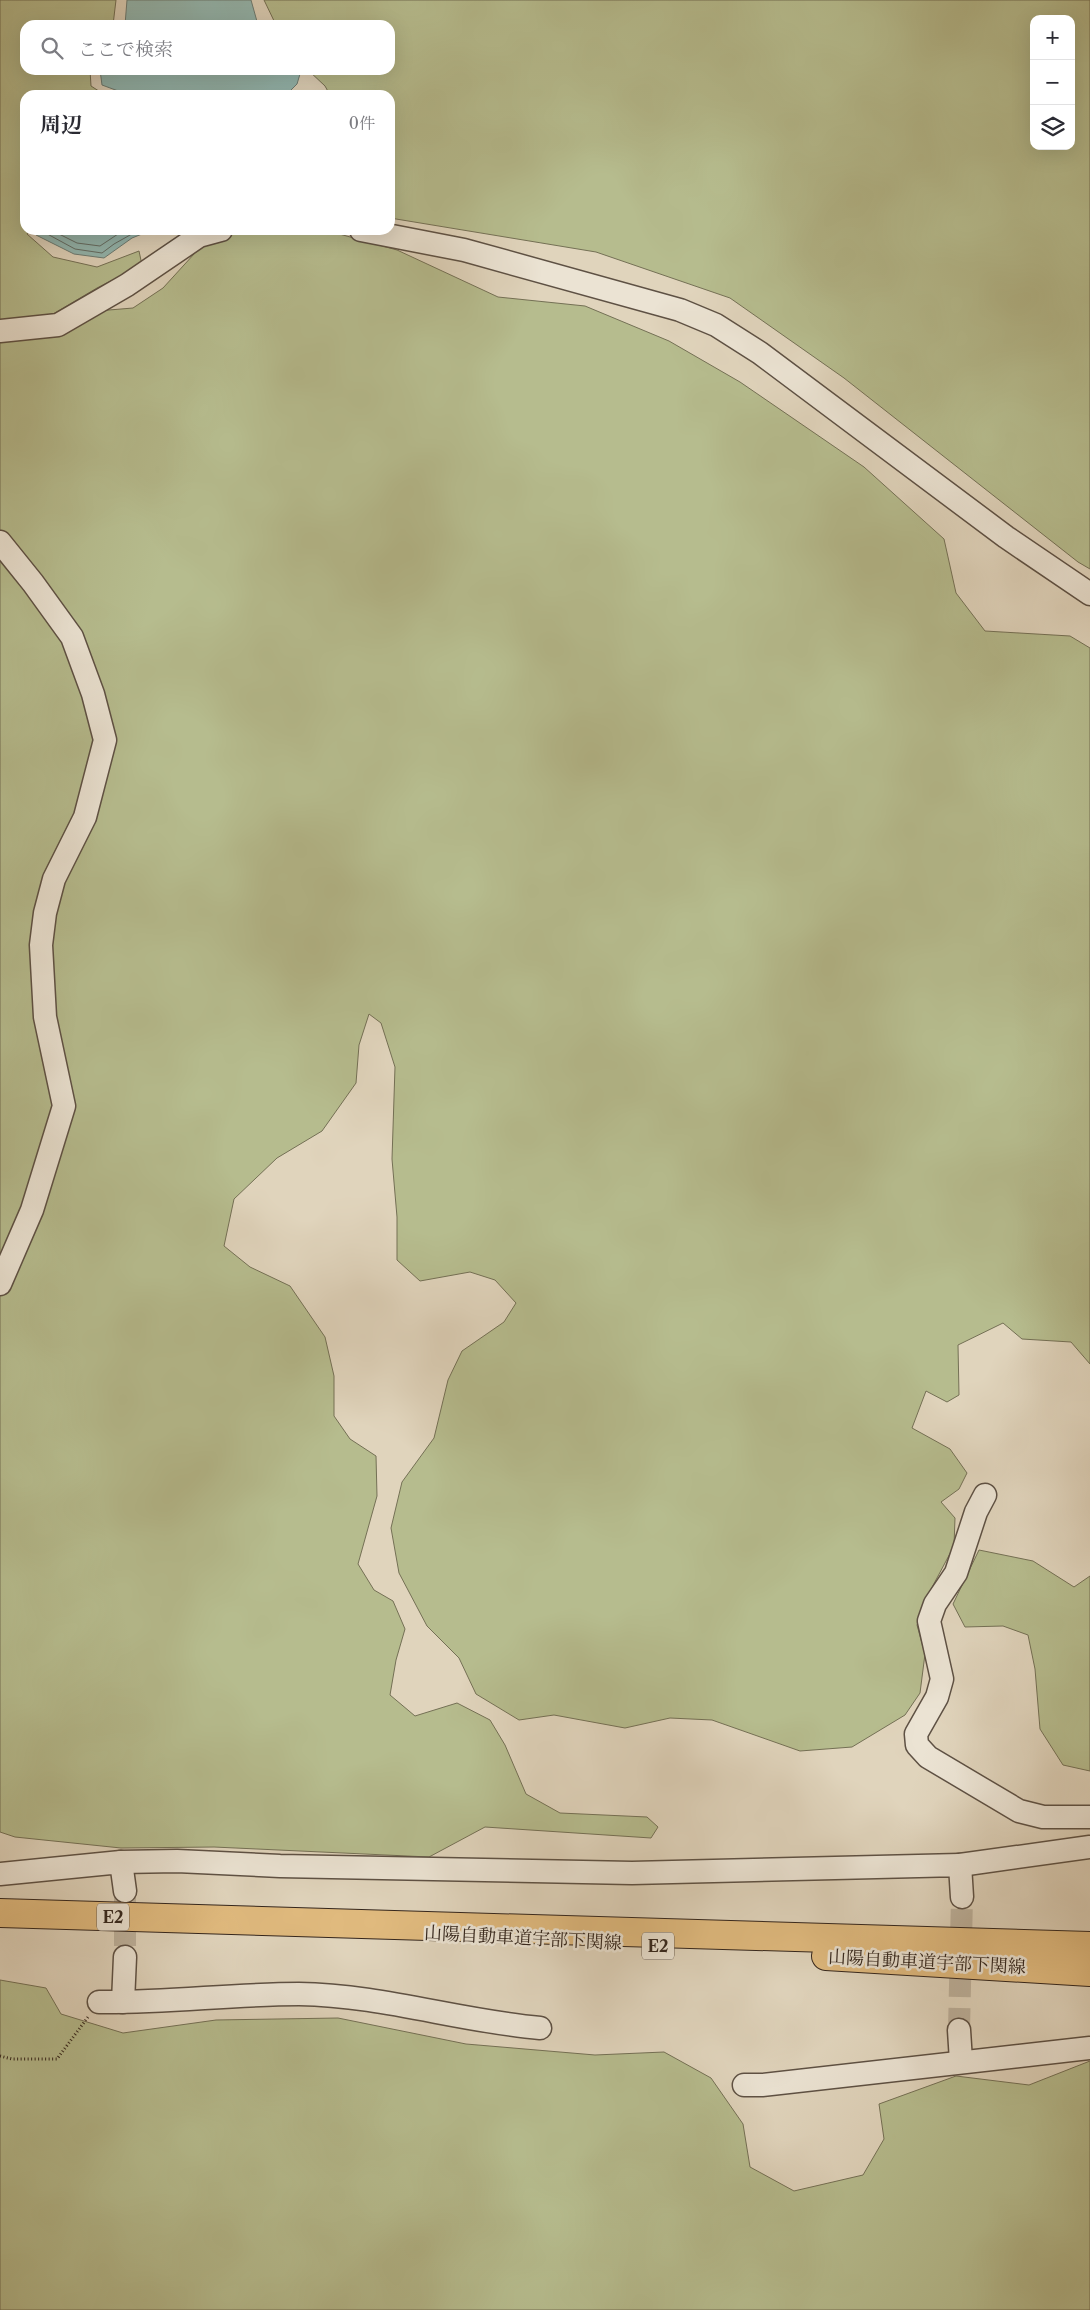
<!DOCTYPE html>
<html lang="ja">
<head>
<meta charset="utf-8">
<style>
	:root { --surface:#fff; --page:#f7f7f7; --text:#2b2b33; --muted:#7c7c81; --line:#e1e1e2 }
	body { margin:0; font-family:"Libre Caslon Text","Noto Serif JP",serif; background:var(--page); color:var(--text) }
	.controls { position:absolute; right:15px; top:15px; display:grid; overflow:hidden; border-radius:10px; box-shadow:0 5px 20px #0002 }
	.controls button { width:45px; height:45px; display:grid; place-items:center; padding:0; border:0; border-bottom:1px solid var(--line); background:var(--surface); color:var(--text); font:25px sans-serif }
	.list { margin:0; padding:0; list-style:none }
	h2 { display:flex; justify-content:space-between; align-items:center; height:65px; margin:0; padding:0 20px; font-size:21px }
	h2 small { font-size:16px; font-weight:400; color:var(--muted) }
	.icon { flex:none; width:28px; height:28px; fill:none; stroke:currentColor; stroke-width:2; stroke-linecap:round; stroke-linejoin:round }
	.map { position:relative; flex:none; width:1090px; height:2310px; overflow:hidden }
	.search { position:absolute; background:var(--surface); box-shadow:0 5px 20px #0002; left:20px; top:20px; width:375px; height:55px; display:flex; align-items:center; gap:12px; box-sizing:border-box; padding:0 18px; border-radius:15px; color:var(--muted); font-size:19px }
	.panel { position:absolute; background:var(--surface); box-shadow:0 5px 20px #0002; left:20px; top:90px; width:375px; height:145px; border-radius:15px }
	.map>svg:first-child { display:block }
</style>
</head>
<body>
<div class="map">
<svg width="1090" height="2310" viewBox="0 0 1090 2310">
	<rect width="100%" height="100%" fill="#e0d4bc"/>
	<filter id="stains"><feTurbulence type="fractalNoise" baseFrequency=".004" numOctaves="4"/><feColorMatrix values="0 0 0 0 .2 0 0 0 0 .09 0 0 0 0 .02 0 0 0 .5 -.17"/></filter>
	<radialGradient id="worn" r=".72"><stop offset=".6" stop-color="#630" stop-opacity="0"/><stop offset="1" stop-color="#630" stop-opacity=".3"/></radialGradient>
	<g fill="#b6bc8e" stroke="#747055" fill-rule="evenodd">
		<path d="M0,0H116L113,25H25V70H90L91,86L105,95H25V230H29L27,234L53,257L97,267L139,251L142,265L97,288L53,314L0,320Z"/>
		<path d="M264,0H1090V569L1078,562L844,378L730,298L596,252L390,218V95H330L325,86L308,70H390V25H276ZM1034,19H1071V146H1034Z"/>
		<path d="M245,230H325L397,250L498,297L585,306L669,341L740,382L864,467L944,539L956,593L985,631L1070,636L1090,648V1364L1071,1342L1022,1339L1003,1323L958,1345L959,1395L947,1402L926,1391L912,1428L950,1449L967,1473L959,1489L941,1502L955,1518L954,1546L929,1593L917,1625L925,1654L920,1693L905,1715L852,1747L800,1751L712,1720L670,1718L625,1728L554,1715L519,1720L476,1694L459,1658L427,1626L399,1573L391,1528L402,1482L434,1438L448,1380L462,1351L504,1322L516,1303L495,1280L470,1272L420,1281L397,1260V1217L392,1159L395,1067L381,1023L369,1014L359,1045L356,1083L322,1131L277,1158L234,1199L224,1246L250,1267L290,1286L325,1337L334,1376V1416L350,1439L376,1456L377,1496L358,1564L374,1590L393,1601L405,1629L396,1660L390,1695L415,1716L457,1703L490,1720L505,1745L526,1794L560,1813L647,1817L658,1827L651,1838L485,1827L429,1857L214,1847L121,1848L15,1837L0,1832V338L20,340L68,330L97,311L133,308L163,288L205,242Z"/>
		<path d="M979,1550L1033,1561L1074,1587L1090,1576V1771L1063,1765L1040,1729L1035,1669L1028,1635L1003,1626L965,1627L953,1604Z"/>
		<path d="M0,1980L46,1988L61,2014L123,2033L216,2020L338,2018L466,2044L595,2055L664,2052L711,2078L743,2124L750,2167L794,2191L863,2175L884,2139L879,2104L956,2076L1029,2085L1090,2061V2310H0Z"/>
	</g>
	<g fill="#94b8b1" stroke="#6d7d75">
		<path d="M127,0H251L258,25H125Z"/>
		<path d="M100,70H297L300,74L297,84L286,95H129L102,85Z"/>
		<path d="M35,230H152L132,238L104,258L74,254L36,235Z"/>
	</g>
	<g fill="none" stroke-linecap="round" stroke-linejoin="round">
		<g stroke="#646e66" stroke-width="1">
			<path d="M40,230L75,249L102,253L114,244L139,230"/>
			<path d="M51,230L77,243L100,246L124,230"/>
		</g>
		<g stroke="#bdb19c" stroke-width="22" stroke-dasharray="22 11" stroke-linecap="butt">
			<path d="M125,1891V1957"/>
			<path d="M959,2030L962,1897"/>
		</g>
		<defs>
			<g id="minor">
				<path d="M361,230L464,250L680,310L716,325L760,353L1006,537L1090,594"/>
				<path d="M0,331L58,325L127,285L199,236L221,230"/>
				<path d="M0,542L33,583L72,637L93,694L105,740L85,817L54,879L45,913L41,945L45,1017L64,1106L32,1210L0,1284"/>
				<path d="M985,1495L976,1512L956,1573L935,1604L929,1621L942,1679L937,1697L916,1734L917,1745L928,1757L1019,1811L1043,1817H1090"/>
				<path d="M121,1862L177,1861L280,1866L632,1873L960,1865L962,1897"/>
				<path d="M960,1865L1090,1847"/>
				<path d="M0,1874L121,1862L125,1891"/>
				<path d="M99,2002C166,2003 232,1994 299,1994C381,1995 459,2021 540,2028"/>
				<path d="M123,2002L125,1957"/>
				<path d="M959,2030L961,2061"/>
				<path d="M744,2085H762L1090,2048"/>
			</g>
			<g id="motorway">
				<path d="M0,1913L1090,1946"/>
				<path d="M826,1956L1090,1972"/>
			</g>
		</defs>
		<use href="#minor" stroke="#5e5144" stroke-width="25"/>
		<use href="#motorway" stroke="#33251c" stroke-width="30"/>
		<path stroke="#33251c" stroke-width="3" stroke-dasharray="1 2.5" stroke-linecap="butt" d="M0,2056L12,2059H57L88,2017"/>
		<use href="#minor" stroke="#ebe3d3" stroke-width="22"/>
		<use href="#motorway" stroke="#e0ba7e" stroke-width="28"/>
	</g>
	<g text-anchor="middle" dominant-baseline="central" stroke-width="5" stroke-linejoin="round" paint-order="stroke">
		<g fill="#ebe3d3" stroke="#6a5e53" stroke-width="1">
			<rect x="97" y="1903.5" width="32" height="27" rx="4"/>
			<rect x="642" y="1932.5" width="32" height="27" rx="4"/>
		</g>
		<g font-size="16" font-weight="bold" fill="#33251c">
			<text x="113" y="1917">E2</text>
			<text x="658" y="1946">E2</text>
		</g>
		<g font-size="18" fill="#33251c" stroke="#ebe3d3">
			<text transform="translate(523 1938) rotate(3)">山陽自動車道宇部下関線</text>
			<text transform="translate(927 1962) rotate(3)">山陽自動車道宇部下関線</text>
		</g>
	</g>
	<rect width="100%" height="100%" filter="url(#stains)"/>
	<rect width="100%" height="100%" fill="url(#worn)"/>
</svg>
<div class="controls">
<button>+</button>
<button>−</button>
<button><svg class="icon" aria-label="layers" viewBox="0 0 24 24"><path d="M12 4l9 5-9 5-9-5zM3 14l9 5 9-5"/></svg></button>
</div>
<div class="search"><svg class="icon" aria-label="search" viewBox="0 0 24 24"><circle cx="10" cy="10" r="6"/><path d="M15 15l6 6"/></svg>ここで検索</div>
<section class="panel">
<h2>周辺<small>0件</small></h2>
<ul class="list">
</ul>
</section>
</div>
</body>
</html>
